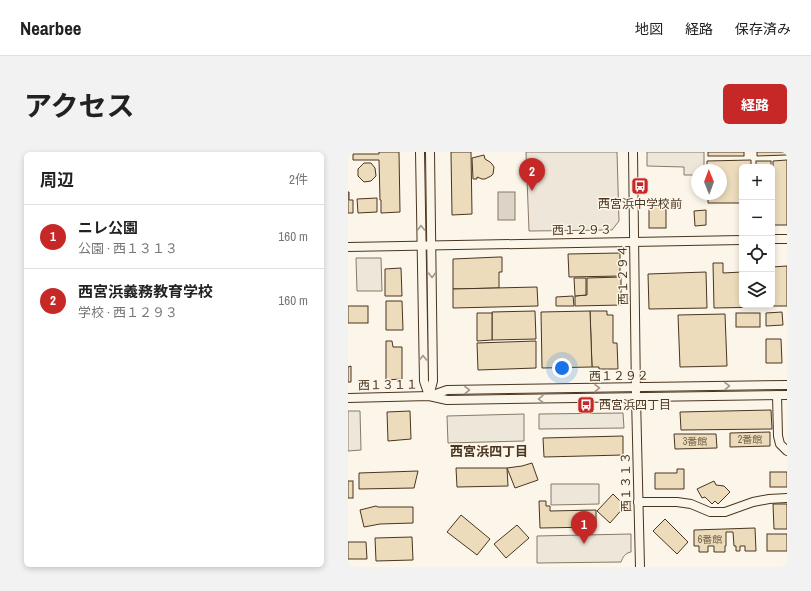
<!DOCTYPE html>
<html lang="ja">
<head>
<meta charset="utf-8">
<style>
	:root { --surface:#fff; --page:#f2f2f2; --text:#222; --muted:#767676; --line:#e0e0e0; --accent:#c62828 }
	body { margin:0; font-family:"Archivo Narrow","Noto Sans JP",sans-serif; background:var(--page); color:var(--text) }
	.controls { position:absolute; right:12px; top:12px; display:grid; overflow:hidden; border-radius:6px; box-shadow:0 2px 6px #0003 }
	.controls button { width:36px; height:36px; display:grid; place-items:center; padding:0; border:0; border-bottom:1px solid var(--line); background:var(--surface); color:var(--text); font:20px sans-serif }
	.compass { position:absolute; left:343px; top:12px; width:36px; height:36px; border-radius:50%; background:var(--surface); box-shadow:0 2px 6px #0003; rotate:359deg }
	.you { position:absolute; left:214px; top:216px; width:14px; height:14px; margin:-10px; border:3px solid #fff; border-radius:50%; background:#1a73e8; box-shadow:0 0 0 6px #1a73e833 }
	.badge { display:grid; place-items:center; width:26px; height:26px; border-radius:50%; background:var(--accent); color:#fff; font-size:13px; font-weight:700 }
	.pin { position:absolute; translate:-50% -33px; filter:drop-shadow(0 1px 2px #0008) }
	.pin::after { content:''; position:absolute; top:21px; width:14px; height:12px; background:inherit; clip-path:polygon(0 0,100% 0,50% 100%) }
	.list { margin:0; padding:0; list-style:none }
	h2 { display:flex; justify-content:space-between; align-items:center; height:52px; margin:0; padding:0 16px; font-size:17px }
	h2 small { font-size:13px; font-weight:400; color:var(--muted) }
	.list li { display:grid; grid-template-columns:26px 1fr auto; gap:12px; align-items:center; box-sizing:border-box; height:64px; padding:0 16px; border-top:1px solid var(--line) }
	.list b { display:block; font-size:15px; white-space:nowrap }
	.list p { margin:0; font-size:13px; white-space:nowrap; color:var(--muted) }
	.list em { font-size:13px; font-style:normal; color:var(--muted) }
	.icon { flex:none; width:22px; height:22px; fill:none; stroke:currentColor; stroke-width:2; stroke-linecap:round; stroke-linejoin:round }
	.map { position:relative; flex:none; width:439px; height:415px; overflow:hidden; border-radius:6px }
	header { display:flex; align-items:center; gap:24px; box-sizing:border-box; height:56px; padding:0 20px; background:var(--surface); border-bottom:1px solid var(--line) }
	header strong { font-size:19px }
	nav { display:flex; gap:22px; margin-inline-start:auto; font-size:14px }
	.intro { display:flex; align-items:center; justify-content:space-between; box-sizing:border-box; height:96px; padding:0 24px }
	h1 { margin:0; font-size:28px }
	.button { padding:10px 18px; border-radius:6px; background:var(--accent); color:#fff; font-size:14px; font-weight:700 }
	main { display:flex; gap:24px; padding:0 24px }
	aside { flex:1; background:var(--surface); border-radius:6px; box-shadow:0 2px 6px #0003 }
	.map>svg:first-child { display:block }
</style>
</head>
<body>
<header>
<strong>Nearbee</strong>
<nav><a>地図</a><a>経路</a><a>保存済み</a></nav>
</header>
<div class="intro"><h1>アクセス</h1><a class="button">経路</a></div>
<main>
<aside>
<h2>周辺<small>2件</small></h2>
<ul class="list">
<li><span class="badge">1</span><div><b>ニレ公園</b><p>公園 · 西１３１３</p></div><em>160 m</em></li>
<li><span class="badge">2</span><div><b>西宮浜義務教育学校</b><p>学校 · 西１２９３</p></div><em>160 m</em></li>
</ul>
</aside>
<div class="map">
<svg width="439" height="415" viewBox="0 0 439 415">
	<rect width="100%" height="100%" fill="#fbf6e9"/>
	<g fill="#ede6d9" stroke="#887966">
		<path d="M178,0H269L271,69L264,78L181,79Z"/>
		<path d="M283,382V400C277,401 275,405 273,410L189,411V384Z"/>
	</g>
	<g fill="#ede7d9" stroke="#887966">
		<path d="M299,0H356V18H349V23H336V15L299,14Z"/>
		<path d="M8,106H33L34,139H9Z"/>
		<path d="M0,259H12L13,298L0,299Z"/>
		<path d="M275,261L276,276L191,277V262Z"/>
		<path d="M176,262V289L100,291L99,264Z"/>
		<path d="M203,332H251V352L203,353Z"/>
	</g>
	<rect fill="#dcd4c6" stroke="#887966" x="150" y="40" width="17" height="28"/>
	<g fill="#ecdcbc" stroke="#4a3520">
		<path d="M31,0H51L52,60L33,61V48H32L31,8H5V2H31Z"/>
		<path d="M103,0H123L124,62L104,63Z"/>
		<rect x="360" y="0" width="36" height="4"/>
		<path d="M409,0H439V3L409,4Z"/>
		<path d="M136,3L137,7L142,10L144,12L146,15L145,22L143,24L137,27H134L129,25V27H125L124,6Z"/>
		<path d="M403,8V15H394V51H360V42H373V18H359V9Z"/>
		<path d="M439,8V73H426L425,9Z"/>
		<rect x="408" y="9" width="15" height="6"/>
		<path d="M16,11H23L27,16L28,24L23,29L16,30L10,24V17Z"/>
		<path d="M0,40H1V48H5V61H0Z"/>
		<path d="M29,46V60L10,61L9,47Z"/>
		<rect x="301" y="48" width="17" height="28"/>
		<path d="M358,58V73L347,74L346,59Z"/>
		<path d="M272,101V124L221,125L220,102Z"/>
		<path d="M151,105H154V120H151V136L105,137V107Z"/>
		<path d="M365,111H375V121L394,120V153H418V155L366,156Z"/>
		<path d="M439,114V154H424V115Z"/>
		<path d="M53,116L54,144H37V117Z"/>
		<path d="M358,120L359,156L301,157L300,122Z"/>
		<path d="M273,125V153L227,154V144L239,143V126Z"/>
		<path d="M226,126H238V143L227,144Z"/>
		<path d="M189,135L190,154L105,156V137Z"/>
		<path d="M225,144L226,154H208V145Z"/>
		<path d="M38,149H54L55,178H38Z"/>
		<rect x="0" y="154" width="20" height="17"/>
		<path d="M187,159L188,187L144,188V160Z"/>
		<path d="M242,159H259V163H265V191H269L270,217H251V215H244Z"/>
		<path d="M242,159L244,215L194,216L193,160Z"/>
		<path d="M434,160L435,173L418,174V161Z"/>
		<path d="M129,161H144V188L129,189Z"/>
		<rect x="388" y="161" width="24" height="14"/>
		<path d="M377,162L379,214L332,215L330,163Z"/>
		<path d="M418,187H433L434,211H418Z"/>
		<path d="M38,189H44L45,195H54V227L38,228Z"/>
		<path d="M188,189V216L130,218L129,191Z"/>
		<path d="M3,214V230H0V215Z"/>
		<path d="M423,258L424,277L333,278L332,260Z"/>
		<path d="M62,259L63,287L40,289L39,260Z"/>
		<path d="M422,280V294L382,295V281Z"/>
		<path d="M326,282H368L369,296L327,297Z"/>
		<path d="M275,284V303L196,305L195,286Z"/>
		<path d="M184,311L190,328L167,336L159,316L174,314Z"/>
		<path d="M108,316H159L160,334L109,335Z"/>
		<path d="M329,317H336V337H307V321H329Z"/>
		<path d="M70,319L66,336L11,337V321Z"/>
		<rect x="422" y="320" width="17" height="15"/>
		<rect x="0" y="329" width="5" height="17"/>
		<path d="M366,329L368,333L376,334L382,340L370,352L367,349L364,352L357,345L354,346L349,337Z"/>
		<path d="M265,342L277,354L262,371L249,359Z"/>
		<path d="M191,349H198V354H202V359L248,358V375L192,376Z"/>
		<path d="M425,352H439V377H426Z"/>
		<path d="M28,354L30,355H65V371L32,372L16,375L12,358Z"/>
		<path d="M113,363L142,387L129,403L99,380Z"/>
		<path d="M317,367L340,390L329,402L305,379Z"/>
		<path d="M169,373L181,386L158,406L146,392Z"/>
		<path d="M407,376L408,399H397V394H392V399H388V394H386L385,380H378V394H377V400H366V394H360V400H351V394H346V378Z"/>
		<rect x="419" y="382" width="20" height="17"/>
		<path d="M64,385L65,408L28,409L27,386Z"/>
		<path d="M0,390H18L19,407H0Z"/>
	</g>
	<g fill="none" stroke-linecap="round" stroke-linejoin="round">
		<defs>
			<g id="minor">
				<path d="M72,0L76,229L81,244"/>
				<path d="M285,0L288,245L292,415"/>
				<path d="M424,87H439"/>
				<path d="M0,95L394,88"/>
				<path d="M429,243L430,284L432,292L439,299"/>
				<path d="M81,244L85,229L82,0"/>
				<path d="M82,244L99,238L439,233"/>
				<path d="M0,246L81,244L99,248L439,243"/>
				<path d="M290,350H329L343,352L362,360H377L405,350L421,347L439,346"/>
			</g>
		</defs>
		<use href="#minor" stroke="#4a3520" stroke-width="10"/>
		<use href="#minor" stroke="#fbf6e9" stroke-width="8"/>
	</g>
	<defs><path id="oneway-chevron" d="M-2-3.5L2.5 0L-2 3.5" fill="none" stroke-width="1.6" stroke-linecap="round" stroke-linejoin="round"/></defs>
	<g stroke="#a29684">
		<use href="#oneway-chevron" transform="translate(73 76) rotate(-91)"/>
		<use href="#oneway-chevron" transform="translate(84 123) rotate(89)"/>
		<use href="#oneway-chevron" transform="translate(75 206) rotate(-91)"/>
		<use href="#oneway-chevron" transform="translate(379 234) rotate(-1)"/>
		<use href="#oneway-chevron" transform="translate(249 236) rotate(-1)"/>
		<use href="#oneway-chevron" transform="translate(119 238) rotate(-1)"/>
		<use href="#oneway-chevron" transform="translate(193 247) rotate(179)"/>
	</g>
	<defs>
		<symbol id="bus-square" viewBox="-11 -11 22 22"><rect x="-9" y="-9" width="18" height="18" rx="4" fill="#c62828" stroke="#fbf6e9"/><path d="M-5-6H5V4H4V6H2V4H-2V6H-4V4H-5ZM-3.5-4V0h7V-4ZM-3.5 1.2v1.5H-2V1.2ZM2 1.2v1.5H3.5V1.2Z" fill="#fff"/></symbol>
	</defs>
	<g fill-rule="evenodd">
		<use href="#bus-square" x="282" y="24" width="20" height="20"/>
		<use href="#bus-square" x="228" y="243" width="20" height="20"/>
	</g>
	<g text-anchor="middle" dominant-baseline="central" stroke-width="3" stroke-linejoin="round" paint-order="stroke">
		<g font-size="10" fill="#725f47">
			<text x="402" y="287">2番館</text>
			<text x="347" y="289">3番館</text>
			<text x="362" y="387">6番館</text>
		</g>
		<g font-size="12" fill="#4a3520" stroke="#fbf6e9">
			<text x="292" y="52">西宮浜中学校前</text>
			<text x="251" y="253" text-anchor="start">西宮浜四丁目</text>
		</g>
		<g font-size="12" fill="#4a3520" stroke="#fbf6e9">
			<text transform="translate(234 78) rotate(-1)">西１２９３</text>
			<text transform="translate(275 123) rotate(-91)">西１２９４</text>
			<text transform="translate(271 224) rotate(-1)">西１２９２</text>
			<text transform="translate(40 233) rotate(-1)">西１３１１</text>
			<text transform="translate(278 330) rotate(-91)">西１３１３</text>
		</g>
		<g font-size="13" font-weight="bold" fill="#4a3520" stroke="#fbf6e9">
			<text x="141" y="299">西宮浜四丁目</text>
		</g>
	</g>
</svg>
<div class="controls">
<button>+</button>
<button>−</button>
<button><svg class="icon" aria-label="locate" viewBox="0 0 24 24"><circle cx="12" cy="12" r="6"/><path d="M12 2v4M12 18v4M2 12h4M18 12h4"/></svg></button>
<button><svg class="icon" aria-label="layers" viewBox="0 0 24 24"><path d="M12 4l9 5-9 5-9-5zM3 14l9 5 9-5"/></svg></button>
</div>
<svg class="compass" viewBox="-18 -18 36 36"><path d="M0-13l5 13h-10z" fill="#e53935"/><path d="M0 13l5-13h-10z" fill="#767676"/></svg>
<div class="you"></div>
<div class="pin badge" style="left:236px;top:392px">1</div>
<div class="pin badge" style="left:184px;top:39px">2</div>
</div>
</main>
</body>
</html>
